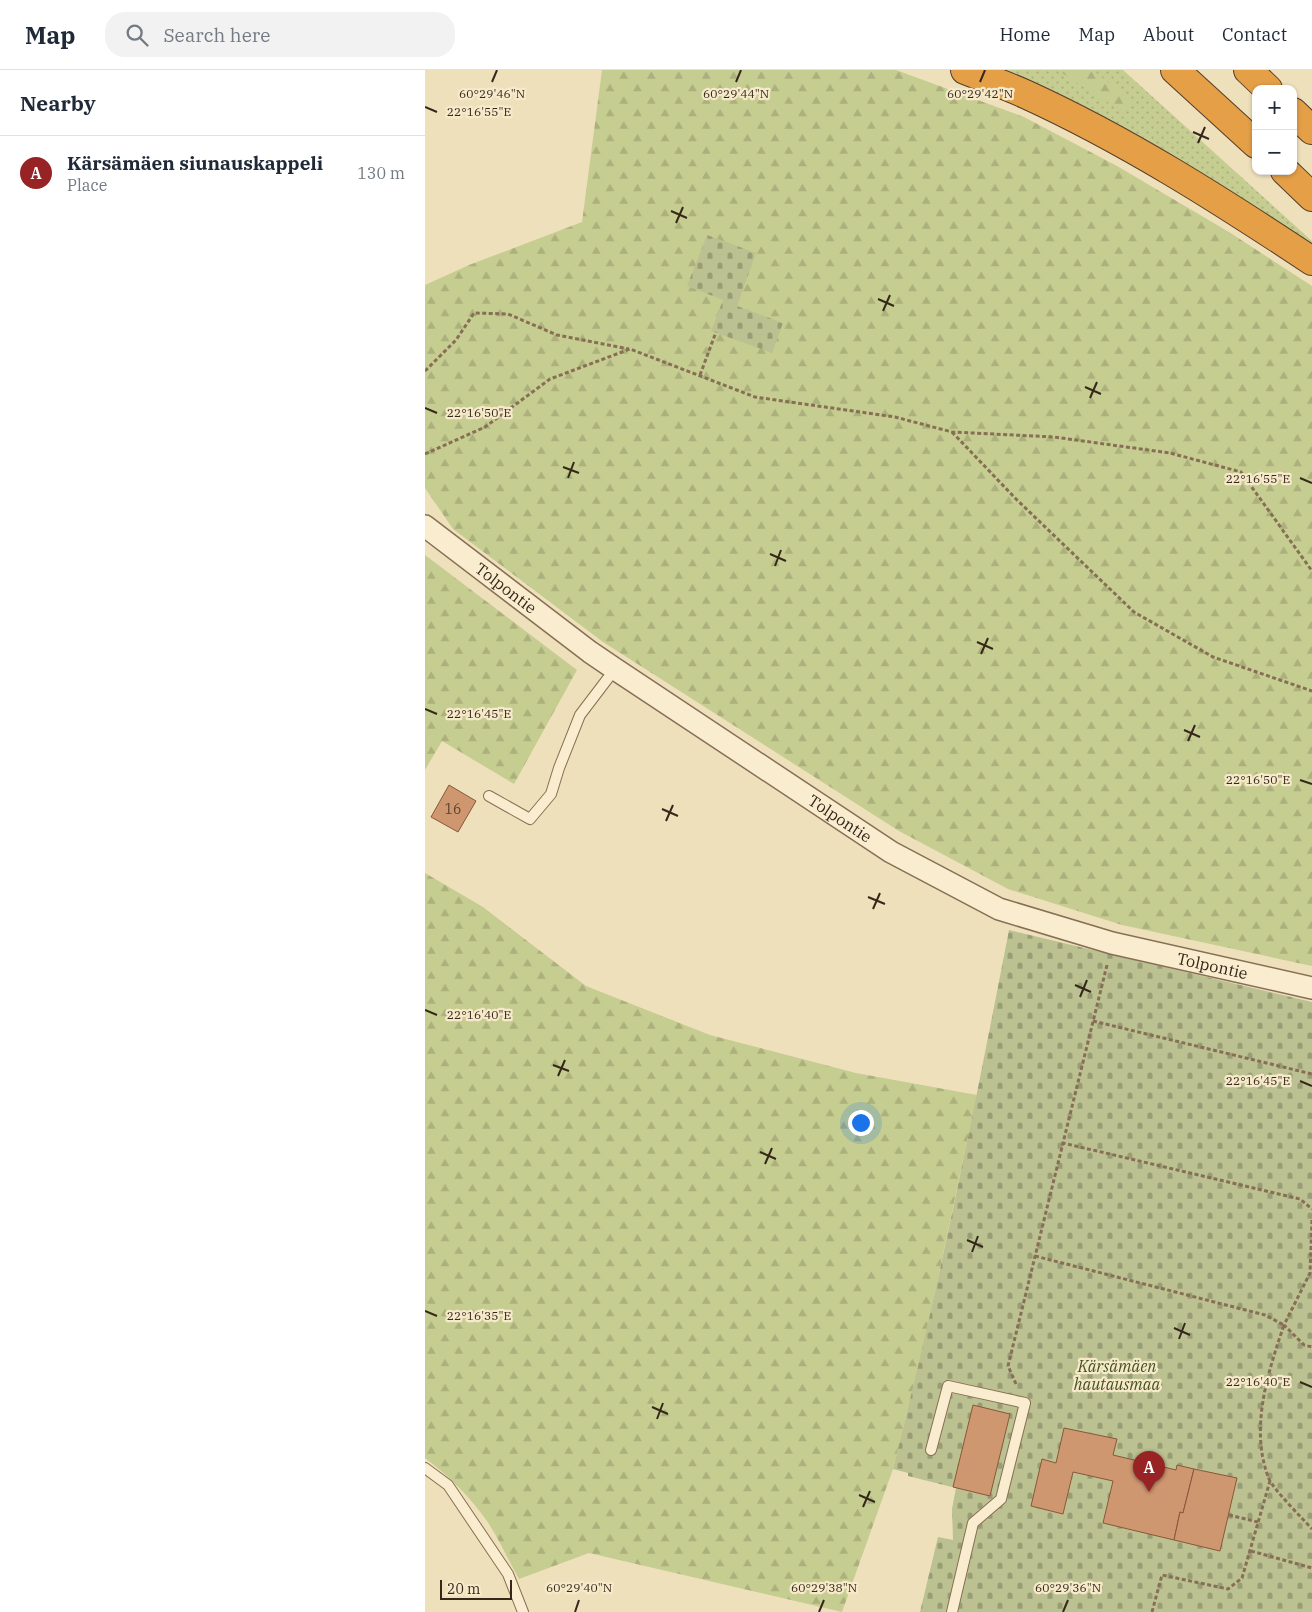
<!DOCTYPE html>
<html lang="en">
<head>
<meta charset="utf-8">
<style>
	:root { --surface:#fff; --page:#f2f2f3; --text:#1f2937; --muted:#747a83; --line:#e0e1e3; --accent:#982324 }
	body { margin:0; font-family:"IBM Plex Serif",serif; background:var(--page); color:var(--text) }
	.controls { position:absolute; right:15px; top:15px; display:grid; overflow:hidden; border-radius:10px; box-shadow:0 1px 4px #0004 }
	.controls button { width:45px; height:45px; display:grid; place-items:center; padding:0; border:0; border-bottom:1px solid var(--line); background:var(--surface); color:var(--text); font:25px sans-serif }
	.scale { position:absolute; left:15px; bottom:12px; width:72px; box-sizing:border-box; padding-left:5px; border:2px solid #35271a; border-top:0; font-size:14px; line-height:18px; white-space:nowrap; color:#35271a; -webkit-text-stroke:4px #f6eacb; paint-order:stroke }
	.you { position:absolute; left:435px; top:1052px; width:18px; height:18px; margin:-12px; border:4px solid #fff; border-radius:50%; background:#1a73e8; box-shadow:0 0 0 8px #1a73e833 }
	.badge { display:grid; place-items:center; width:32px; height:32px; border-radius:50%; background:var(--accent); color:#fff; font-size:16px; font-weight:700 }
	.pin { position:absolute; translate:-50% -41px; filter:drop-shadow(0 1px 2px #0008) }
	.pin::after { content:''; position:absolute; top:26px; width:18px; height:15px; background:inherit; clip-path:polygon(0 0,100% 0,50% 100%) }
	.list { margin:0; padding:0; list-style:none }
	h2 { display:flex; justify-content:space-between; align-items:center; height:65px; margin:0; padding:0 20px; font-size:21px }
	h2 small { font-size:16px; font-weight:400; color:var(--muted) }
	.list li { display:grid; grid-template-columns:32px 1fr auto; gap:15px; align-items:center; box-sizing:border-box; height:75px; padding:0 20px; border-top:1px solid var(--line) }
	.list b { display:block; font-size:19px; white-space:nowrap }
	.list p { margin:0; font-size:16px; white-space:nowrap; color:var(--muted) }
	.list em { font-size:16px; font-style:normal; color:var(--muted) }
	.icon { flex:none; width:28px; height:28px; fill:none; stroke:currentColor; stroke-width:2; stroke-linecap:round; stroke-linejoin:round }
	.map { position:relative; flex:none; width:887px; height:1542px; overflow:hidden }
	header { display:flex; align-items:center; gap:30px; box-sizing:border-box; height:70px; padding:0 25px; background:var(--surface); border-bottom:1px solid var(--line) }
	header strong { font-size:24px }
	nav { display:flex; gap:28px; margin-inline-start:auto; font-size:18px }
	.search { width:350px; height:45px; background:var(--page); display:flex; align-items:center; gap:12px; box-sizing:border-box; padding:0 18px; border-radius:20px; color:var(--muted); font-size:19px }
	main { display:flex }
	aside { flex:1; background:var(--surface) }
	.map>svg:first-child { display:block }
</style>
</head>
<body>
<header>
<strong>Map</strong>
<div class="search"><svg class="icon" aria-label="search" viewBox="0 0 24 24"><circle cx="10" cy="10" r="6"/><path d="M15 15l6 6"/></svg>Search here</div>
<nav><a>Home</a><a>Map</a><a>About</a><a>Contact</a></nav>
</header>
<main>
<aside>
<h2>Nearby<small></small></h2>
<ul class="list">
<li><span class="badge">A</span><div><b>Kärsämäen siunauskappeli</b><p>Place</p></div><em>130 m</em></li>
</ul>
</aside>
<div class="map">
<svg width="887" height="1542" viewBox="0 0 887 1542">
	<defs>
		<pattern id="grass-dots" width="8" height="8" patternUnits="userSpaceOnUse" patternTransform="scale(1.25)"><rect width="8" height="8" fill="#c6cd90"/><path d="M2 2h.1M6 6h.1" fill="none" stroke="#abb07c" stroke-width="1.8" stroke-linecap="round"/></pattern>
		<pattern id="forest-firs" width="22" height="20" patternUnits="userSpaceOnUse" patternTransform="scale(1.25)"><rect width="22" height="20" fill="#c6cd90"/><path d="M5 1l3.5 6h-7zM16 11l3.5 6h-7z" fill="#abb07c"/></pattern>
		<pattern id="cemetery-stones" width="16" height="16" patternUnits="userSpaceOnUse" patternTransform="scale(1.25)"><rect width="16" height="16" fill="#bbc190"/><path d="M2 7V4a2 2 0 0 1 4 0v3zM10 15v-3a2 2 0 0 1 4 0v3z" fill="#999d75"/></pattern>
	</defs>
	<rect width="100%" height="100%" fill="#efe0bc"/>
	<path fill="url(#grass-dots)" d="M570,0H698L887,171V175Z"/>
	<g fill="url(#forest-firs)">
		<path d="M177,0H471L599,47L692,96L804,162L887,216V896L697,855L583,819L474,761L178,572L28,459L0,418V215L44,195L157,152Z"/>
		<path d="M632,0H666L707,29L698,42Z"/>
		<path d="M0,485L152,600L89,714L17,671L0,700Z"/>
		<path d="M0,803L58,837L161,916L285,965L431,1003L552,1025L495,1292L468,1399L417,1542L164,1483L94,1509C83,1490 74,1469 62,1451C45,1427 24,1406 0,1388Z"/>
	</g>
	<g fill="url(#cemetery-stones)">
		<path d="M282,165L331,183L312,236L358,253L347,283L286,261L298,230L262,216Z"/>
		<path d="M584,860L887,932V1542H495L513,1467L528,1470L527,1439L531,1418L483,1406V1403L468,1399C513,1221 549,1041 584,860Z"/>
	</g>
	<g fill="#cf9770" stroke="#87583a">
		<path d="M24,715L51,731L33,762L6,747Z"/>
		<path d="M548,1335L585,1344L565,1426L528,1417Z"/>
		<path d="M639,1358L692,1369L688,1385L751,1400L752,1395L769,1399L758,1443L755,1442L749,1470L678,1453L688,1411L648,1402L638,1444L606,1436L617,1389L631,1393Z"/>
		<path d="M769,1399L812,1408L795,1481L749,1470L755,1442L758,1443Z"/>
	</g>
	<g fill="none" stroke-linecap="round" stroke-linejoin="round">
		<defs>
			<g id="lane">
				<path d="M64,726L105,749L126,724L134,698L155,645L190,599"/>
				<path d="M506,1380L523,1316L600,1333L576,1429L548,1453L527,1542"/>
				<path d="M0,1398L23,1415L83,1504L98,1542"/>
			</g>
			<g id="street">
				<path id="s1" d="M0,456L165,582L190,599L466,782L574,839L687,873L887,918"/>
			</g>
			<g id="highway">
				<path d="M540,0C560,8 580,15 600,24C701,70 795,130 887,191"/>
				<path d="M750,0L831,74"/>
				<path d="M823,0L843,19"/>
				<path d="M868,42L887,60"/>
				<path d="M860,101L887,127"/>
			</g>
		</defs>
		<use href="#lane" stroke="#876f55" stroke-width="12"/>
		<use href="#street" stroke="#876f55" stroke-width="24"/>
		<use href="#highway" stroke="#543d2a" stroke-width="30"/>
		<g stroke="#876f55" stroke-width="3" stroke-dasharray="4 2.5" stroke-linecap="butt">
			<path d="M0,301L31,270L49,243L83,244L132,265L204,279"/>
			<path d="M275,305L291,262"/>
			<path d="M527,362L591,429L709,542L788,587L887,621"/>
			<path d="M0,384L60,357L125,309L205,279L330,327L470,347L527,362L629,367L745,383L816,402L887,501"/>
			<path d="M682,895L638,1073L875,1129L887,1139"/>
			<path d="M668,951L887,1004"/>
			<path d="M887,1150L885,1203L859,1255L879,1275L887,1277"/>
			<path d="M610,1186L840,1245L859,1255C843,1302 824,1359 844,1409C849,1420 878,1449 887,1459"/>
			<path d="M591,1314L583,1296L638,1073"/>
			<path d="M804,1445L833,1452"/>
			<path d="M826,1481L887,1498"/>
			<path d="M727,1542L737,1505L803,1519L817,1508L845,1411"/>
		</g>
		<use href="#lane" stroke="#faedcf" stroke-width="10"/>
		<use href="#street" stroke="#faedcf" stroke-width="21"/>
		<use href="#highway" stroke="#e49f47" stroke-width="28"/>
	</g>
	<path fill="none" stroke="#35271a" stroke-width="2" d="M67,12L72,0M311,12L316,0M555,12L560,0M0,37L12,42M768,62L784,69M773,73L780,57M246,141L262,148M251,153L258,137M453,229L469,236M458,241L465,225M660,317L676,324M665,328L672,312M0,338L12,343M138,397L154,403M143,408L149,392M875,408L887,413M345,484L361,491M350,496L356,480M552,572L568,579M556,584L563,568M0,639L12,644M759,660L775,667M763,671L770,655M875,710L887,714M237,739L253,746M241,751L248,735M443,827L460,834M448,839L455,823M650,915L666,922M655,927L662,910M0,940L12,945M128,995L144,1001M133,1006L140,990M875,1011L887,1016M335,1082L351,1089M340,1094L347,1078M542,1170L558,1177M547,1182L553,1166M0,1241L12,1246M749,1258L765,1265M754,1269L760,1253M875,1312L887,1317M227,1337L243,1344M232,1349L238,1333M434,1425L450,1432M438,1437L445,1421M150,1542L154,1530M394,1542L399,1530M638,1542L643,1530"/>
	<g text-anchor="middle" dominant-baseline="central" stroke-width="4.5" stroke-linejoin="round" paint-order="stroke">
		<g font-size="14" fill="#5c4330">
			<text x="28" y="739">16</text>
		</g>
		<g font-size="16" fill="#35271a" stroke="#f6eacb">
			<text stroke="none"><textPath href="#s1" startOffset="102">Tolpontie</textPath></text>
			<text stroke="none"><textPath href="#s1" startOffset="508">Tolpontie</textPath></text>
			<text stroke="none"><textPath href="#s1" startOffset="912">Tolpontie</textPath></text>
		</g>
		<g font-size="16" font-style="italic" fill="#465320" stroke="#f6eacb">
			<text x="692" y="1296">Kärsämäen<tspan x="692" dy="18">hautausmaa</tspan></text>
		</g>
	</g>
	<g font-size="12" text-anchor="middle" fill="#35271a" stroke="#f6eacb" stroke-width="4.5" stroke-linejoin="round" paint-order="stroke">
		<text x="311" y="28">60°29'44"N</text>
		<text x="555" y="28">60°29'42"N</text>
		<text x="67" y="28">60°29'46"N</text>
		<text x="54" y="46">22°16'55"E</text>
		<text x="54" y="347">22°16'50"E</text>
		<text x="833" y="413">22°16'55"E</text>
		<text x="54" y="648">22°16'45"E</text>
		<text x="833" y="714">22°16'50"E</text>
		<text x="54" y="949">22°16'40"E</text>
		<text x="833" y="1015">22°16'45"E</text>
		<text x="54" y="1250">22°16'35"E</text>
		<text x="833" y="1316">22°16'40"E</text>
		<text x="154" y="1522">60°29'40"N</text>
		<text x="399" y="1522">60°29'38"N</text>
		<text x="643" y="1522">60°29'36"N</text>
	</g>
</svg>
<div class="controls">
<button>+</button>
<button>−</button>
</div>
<div class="scale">20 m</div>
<div class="you"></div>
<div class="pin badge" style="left:724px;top:1422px">A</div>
</div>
</main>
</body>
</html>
